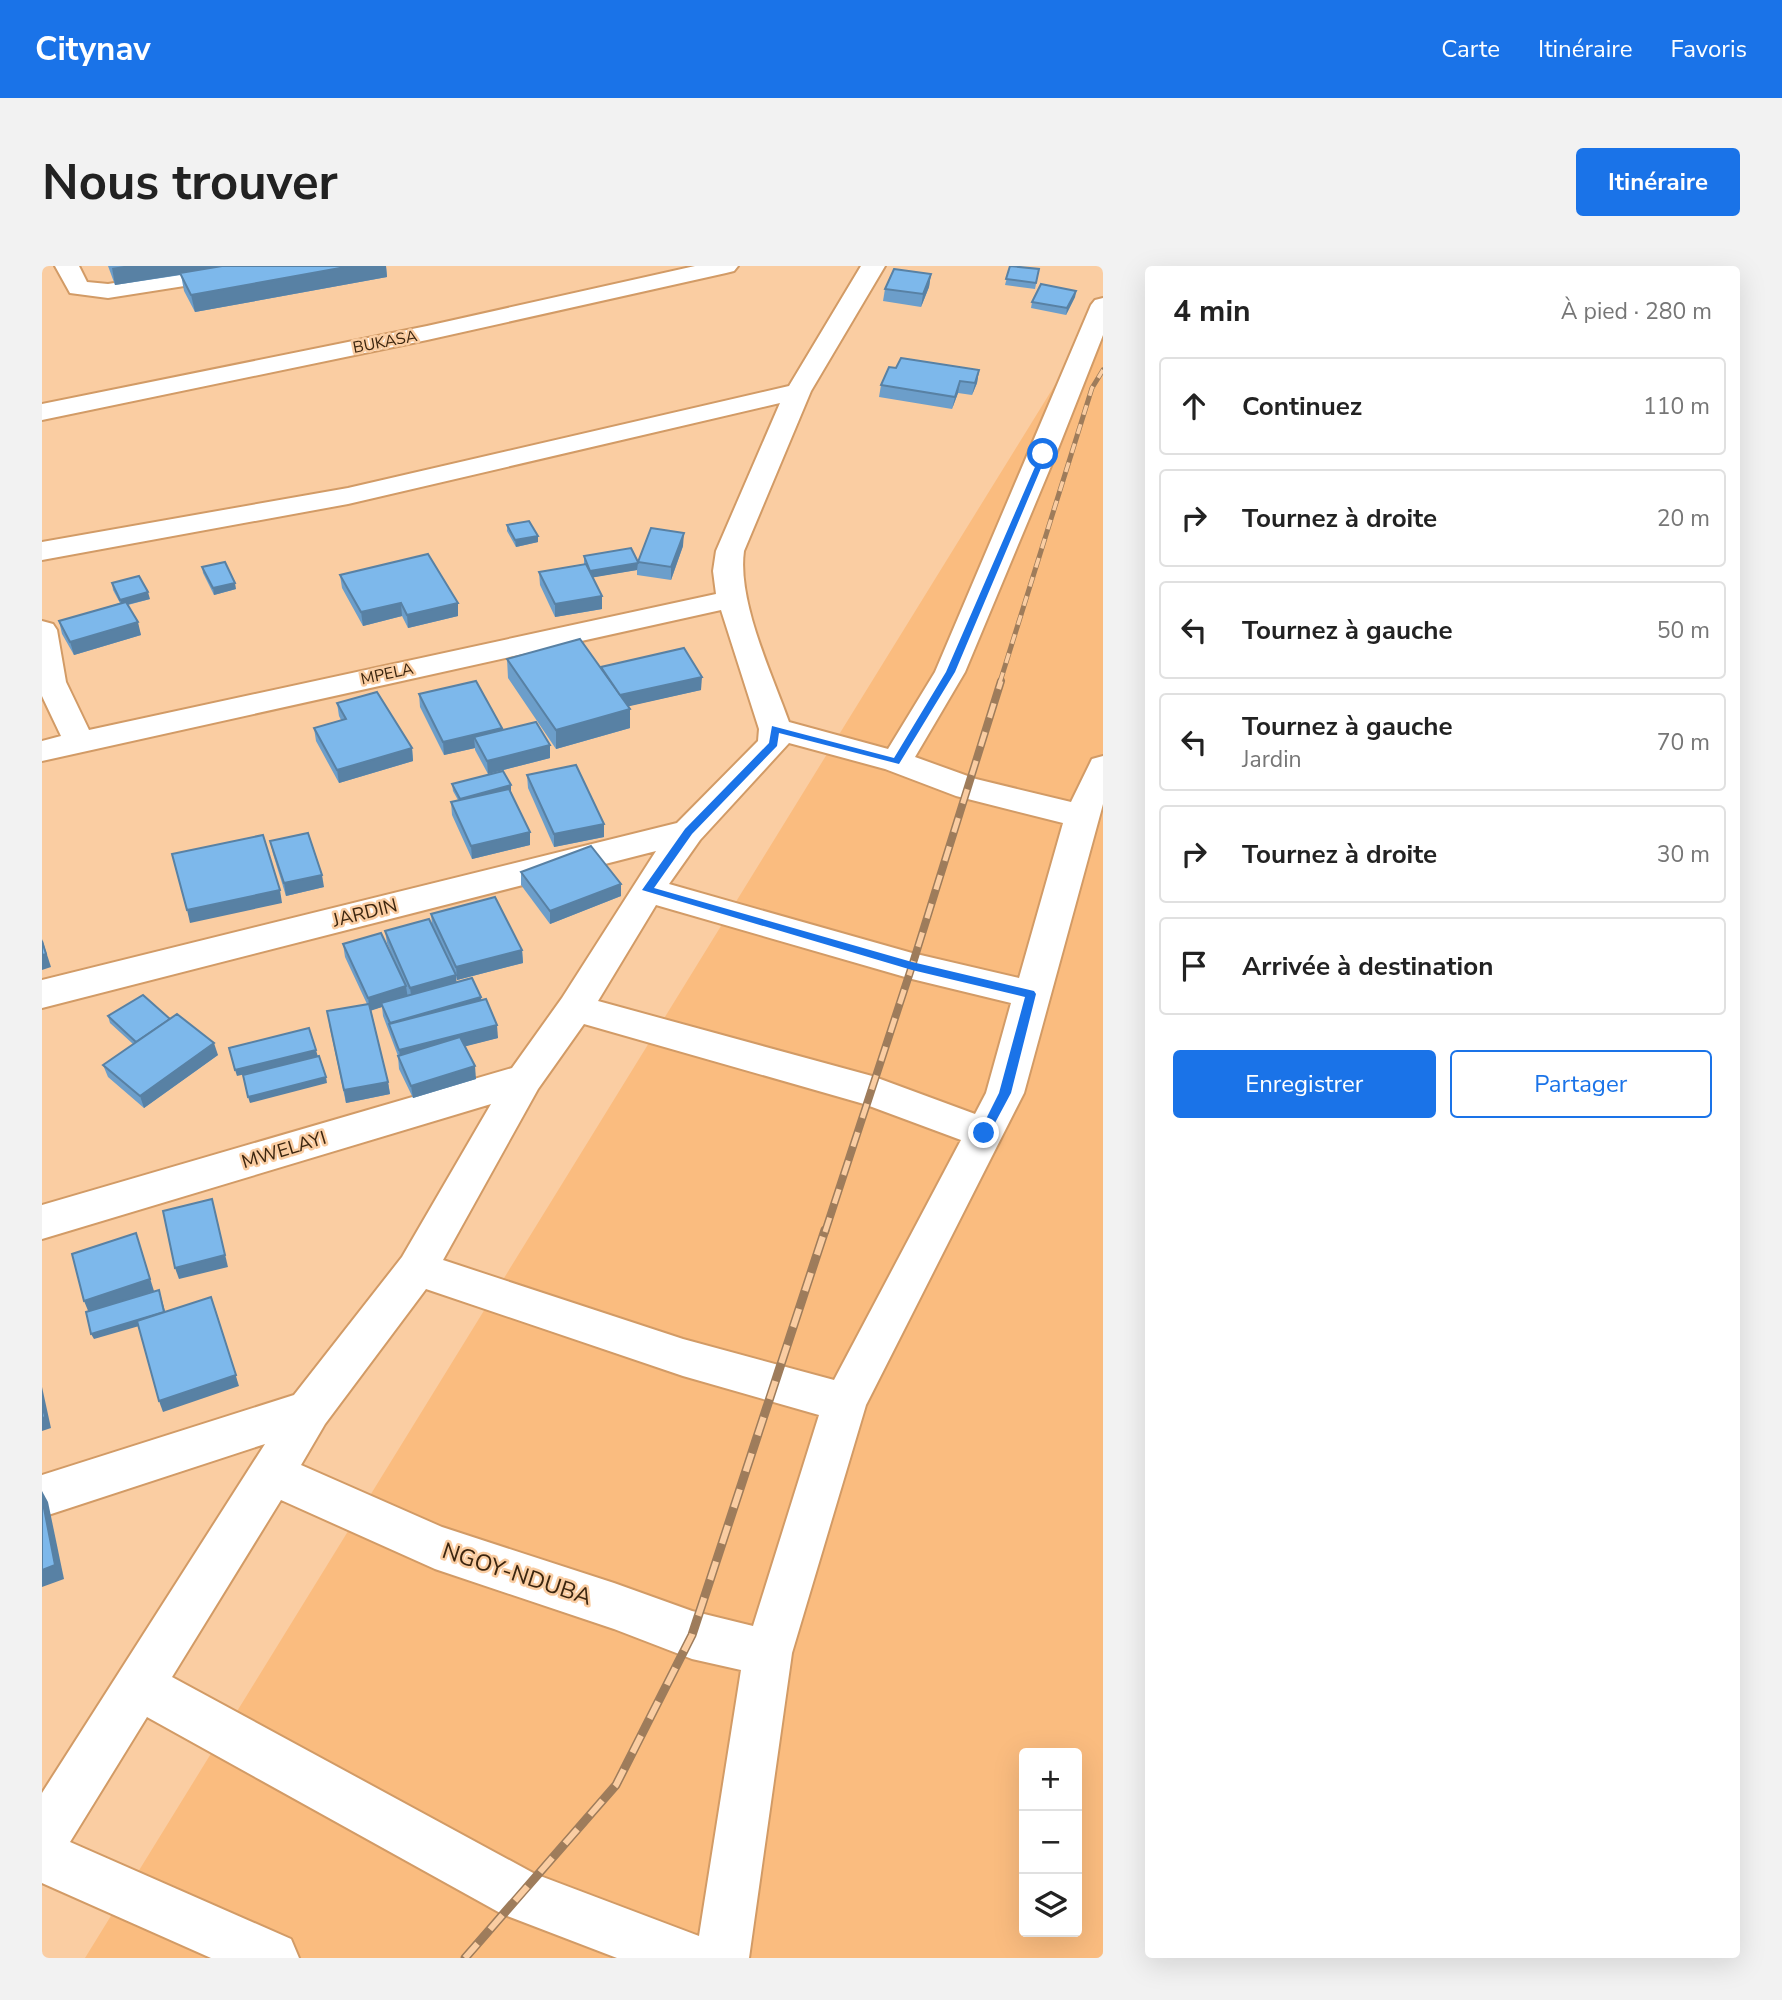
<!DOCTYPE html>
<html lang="fr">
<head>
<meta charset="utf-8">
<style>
	:root { --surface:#fff; --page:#f2f2f2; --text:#222; --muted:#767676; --line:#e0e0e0; --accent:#1a73e8 }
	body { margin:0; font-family:"Nunito Sans",sans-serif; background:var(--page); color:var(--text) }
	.controls { position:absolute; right:21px; bottom:21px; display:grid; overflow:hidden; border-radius:7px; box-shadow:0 7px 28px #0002 }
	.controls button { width:63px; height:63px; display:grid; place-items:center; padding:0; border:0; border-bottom:2px solid var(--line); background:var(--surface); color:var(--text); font:35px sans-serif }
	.stop { position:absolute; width:21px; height:21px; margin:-16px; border:5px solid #1a73e8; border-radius:50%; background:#fff }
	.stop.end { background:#1a73e8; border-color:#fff; box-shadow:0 2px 7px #0008 }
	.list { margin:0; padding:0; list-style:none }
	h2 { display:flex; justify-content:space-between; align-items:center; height:91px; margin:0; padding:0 28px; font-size:30px }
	h2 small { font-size:23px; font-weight:400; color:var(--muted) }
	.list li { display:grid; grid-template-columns:46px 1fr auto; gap:21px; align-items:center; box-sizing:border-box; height:98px; margin:0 14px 14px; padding:0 14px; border:2px solid var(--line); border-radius:7px }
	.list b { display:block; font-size:26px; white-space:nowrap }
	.list p { margin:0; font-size:23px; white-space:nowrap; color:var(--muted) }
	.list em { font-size:23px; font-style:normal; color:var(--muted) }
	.actions { display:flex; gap:14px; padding:21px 28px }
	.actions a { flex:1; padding:16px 0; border:2px solid var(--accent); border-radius:7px; text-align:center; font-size:24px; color:var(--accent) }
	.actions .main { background:var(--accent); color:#fff }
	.icon { flex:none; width:38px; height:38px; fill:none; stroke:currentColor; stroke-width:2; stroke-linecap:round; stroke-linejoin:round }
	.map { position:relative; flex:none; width:1061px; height:1692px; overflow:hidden; border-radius:7px }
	header { display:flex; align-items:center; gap:42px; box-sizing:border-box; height:98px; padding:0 35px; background:var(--accent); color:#fff }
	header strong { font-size:33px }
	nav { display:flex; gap:38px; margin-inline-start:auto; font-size:24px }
	.intro { display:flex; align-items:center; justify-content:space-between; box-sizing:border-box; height:168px; padding:0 42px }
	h1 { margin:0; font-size:49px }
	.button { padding:18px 32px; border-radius:7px; background:var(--accent); color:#fff; font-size:24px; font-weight:700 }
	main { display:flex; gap:42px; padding:0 42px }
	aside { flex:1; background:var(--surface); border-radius:7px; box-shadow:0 7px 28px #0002 }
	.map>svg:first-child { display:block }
</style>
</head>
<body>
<header>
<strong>Citynav</strong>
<nav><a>Carte</a><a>Itinéraire</a><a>Favoris</a></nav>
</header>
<div class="intro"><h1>Nous trouver</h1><a class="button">Itinéraire</a></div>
<main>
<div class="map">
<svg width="1061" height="1692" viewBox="0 0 1061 1692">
	<rect width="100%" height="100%" fill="#facda2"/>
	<path fill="#fabc7f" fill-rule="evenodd" d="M1061,41V1692H43L785,488ZM982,1487H1035V1666H982Z"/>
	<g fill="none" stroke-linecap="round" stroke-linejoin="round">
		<defs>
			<g id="minor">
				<path d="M13,0H37L45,16L66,18L180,0H237L233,5L225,7L66,32L28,27Z"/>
				<path d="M653,0H696L692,5L684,7L385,74L0,154V138L385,60Z"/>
				<path d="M819,0H843L769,125L702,285C695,335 730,408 747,456L846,483L893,406L1049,39L1053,34L1061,32V69L1014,188L923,406L873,491L934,513L1029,536L1050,493L1061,490V538L982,827L824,1139L750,1387L707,1692H575L460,1648L105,1451L28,1576L249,1673L257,1692H169L0,1617V1527L223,1178L0,1251V1209L252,1129L360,991L449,838L0,973V939L470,802L520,732L614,585L0,742V714L635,557L716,475L717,463L679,344L0,495V475L19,470L0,430V355L11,358L15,364L24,416L47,464L674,328L671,305L674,285L738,137L306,238L0,294V276L306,222L747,120ZM747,477L843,503L914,530L1021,557L977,712L870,687L627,618L658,574ZM614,639L870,713L969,737L944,827L933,848L830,810L556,735ZM542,758L822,838L919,874L792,1114L641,1073L401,994L496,823ZM384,1023L641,1110L777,1149L711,1360L650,1345L572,1317L400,1261L259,1199L283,1158ZM239,1234L393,1303L572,1363L650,1393L699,1404L657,1670L493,1608L130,1411Z"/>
			</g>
		</defs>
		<use href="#minor" stroke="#d29b66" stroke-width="4"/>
		<use href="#minor" fill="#fff" fill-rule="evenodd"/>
		<defs>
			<path id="rail-far2" d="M958,416L1050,122L1061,104"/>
			<path id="rail-far1" d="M783,966L870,700L959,415"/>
			<path id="rail" d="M423,1692L574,1519L650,1369L783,964"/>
		</defs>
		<use href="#rail-far2" stroke="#9e7c5b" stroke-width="5"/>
		<use href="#rail-far1" stroke="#9e7c5b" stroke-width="8"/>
		<use href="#rail" stroke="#9e7c5b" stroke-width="9"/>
		<use href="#rail-far2" stroke="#facda2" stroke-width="3.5" stroke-dasharray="10" stroke-linecap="butt"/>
		<use href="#rail-far1" stroke="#facda2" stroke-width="5" stroke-dasharray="15" stroke-linecap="butt"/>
		<use href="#rail" stroke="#facda2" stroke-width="6" stroke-dasharray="19" stroke-linecap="butt"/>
	</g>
	<g fill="#6c9eca">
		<path d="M66,0H344L345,11L153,46L142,25L139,9L73,19Z"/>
		<path d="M968,0L997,3L993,23L963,19Z"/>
		<path d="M889,8L887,21L879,41L841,35L843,23Z"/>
		<path d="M1034,25L1033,31L1024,49L989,42L990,36Z"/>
		<path d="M854,102L937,104L935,117L930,129L916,127L910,143L837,131L839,119Z"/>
		<path d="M465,259L496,276L474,281L465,265Z"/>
		<path d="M641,280L629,314L595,309V304L551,311L560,343L513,351L498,319L497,306L542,298V290L596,296Z"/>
		<path d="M160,301L194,323L172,329L161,307Z"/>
		<path d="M298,309L416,350L366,362L360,350L321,360L300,322Z"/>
		<path d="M70,317L108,333L86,339L99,369L32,389L20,368L17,355L78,337L71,324Z"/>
		<path d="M465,393L558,402L659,424L586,440L588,462L514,483L466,412Z"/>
		<path d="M377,428L460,462V464L508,492L446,508L433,484V482L402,489L378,441Z"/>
		<path d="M295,437L370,482L371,495L297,517L274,475L272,462L299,454L297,450Z"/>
		<path d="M485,509L562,558V571L512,581L486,522Z"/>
		<path d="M410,518L469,519V526L488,579L430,593L410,549L409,536L416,534L411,525Z"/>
		<path d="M228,575L282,621L244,630L231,588Z"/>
		<path d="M479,606L579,630L508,658L479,619Z"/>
		<path d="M389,648L480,684L481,697L415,714L414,711V716L439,734L456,772L423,780L434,813L371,832L357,803L356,790L341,750L340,741L329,744L346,816L348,828L304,837L287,758L325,738L303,691L301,678L354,698L345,677L343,665L390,658Z"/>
		<path d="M66,750L128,753L176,789L102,842L66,811L61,799L91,778L68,757Z"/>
	</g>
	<g fill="#5881a4">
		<path d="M82,0H193L73,19L70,2Z"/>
		<path d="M309,0H344L345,11L153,46L149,29Z"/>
		<path d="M889,8L887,21L879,41L881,28Z"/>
		<path d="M1034,25L1033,31L1024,49L1025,42Z"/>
		<path d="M937,104L935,117L930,129L933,117Z"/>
		<path d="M918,115L916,127L910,143L913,131Z"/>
		<path d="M642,267L641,280L629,314V301Z"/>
		<path d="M496,270V276L474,281L473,274Z"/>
		<path d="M596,297L595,304L548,312V305Z"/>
		<path d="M193,317L194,323L172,329L171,322Z"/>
		<path d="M106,326L108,333L80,340L78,334Z"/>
		<path d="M560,330V343L513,351V338Z"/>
		<path d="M359,337L360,350L321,360L319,346Z"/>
		<path d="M416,337V350L366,362L365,349Z"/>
		<path d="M96,356L99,369L32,389L28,376Z"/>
		<path d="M660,411L659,424L575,443V430Z"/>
		<path d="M588,443V462L514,483V464Z"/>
		<path d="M460,462V475L432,471L433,482L402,489L401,476Z"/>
		<path d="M508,479V492L446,508L445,495Z"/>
		<path d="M370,482L371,495L297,517L295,504Z"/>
		<path d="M469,519V526L418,539V533Z"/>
		<path d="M562,558V571L512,581V568Z"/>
		<path d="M488,566V579L430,593L429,580Z"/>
		<path d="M280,609L282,621L244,630L242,617Z"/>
		<path d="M579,618V630L508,658V645Z"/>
		<path d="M238,624L240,637L148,657L145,644Z"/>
		<path d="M0,673L9,701L0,704Z"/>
		<path d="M480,684L481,697L415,714L414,701Z"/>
		<path d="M414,709L415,722L370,735L368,722Z"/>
		<path d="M364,720L366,733L339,737L340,741L328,745L326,732Z"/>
		<path d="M439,731L440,743L348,762V757Z"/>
		<path d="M455,759L456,772L359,797L357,784Z"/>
		<path d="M172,777L176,789L102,842L98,830Z"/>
		<path d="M274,784L276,791L195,810L193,804Z"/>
		<path d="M433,800L434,813L371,832L369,820Z"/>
		<path d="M284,811L285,817L208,837L206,831Z"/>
		<path d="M346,816L348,828L304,837L302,824Z"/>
		<path d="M170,933L186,1001L137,1013L133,1002Z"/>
		<path d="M94,967L112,1025L47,1047L42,1035Z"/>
		<path d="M117,1024L125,1052L52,1073L49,1068Z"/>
		<path d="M173,1042L197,1120L121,1146L117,1135Z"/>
		<path d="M0,1121L9,1162L0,1165Z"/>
		<path d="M0,1225L6,1236L22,1313L0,1321Z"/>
	</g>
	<g fill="#7db8eb" stroke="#5881a4" stroke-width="2">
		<path d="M180,0H309L149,29L138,7Z"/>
		<path d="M968,0L997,3L994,17L964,13Z"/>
		<path d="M852,3L889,8L881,28L843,23Z"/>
		<path d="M999,18L1034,25L1025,42L990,36Z"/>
		<path d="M859,92L937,104L933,117L918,115L913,131L839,119L847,101L854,102Z"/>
		<path d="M487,255L496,270L473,274L465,259Z"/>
		<path d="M609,262L642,267L629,301L596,296Z"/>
		<path d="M589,282L596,296V297L548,305L542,290Z"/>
		<path d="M386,288L416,337L365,349L359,337L319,346L298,309Z"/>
		<path d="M183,296L193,317L171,322L160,301Z"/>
		<path d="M544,298L560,330L513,338L497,306Z"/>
		<path d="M97,310L106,326L78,334L70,317Z"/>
		<path d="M84,336L96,356L28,376L17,355Z"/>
		<path d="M538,373L588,443L514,464L465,393Z"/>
		<path d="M642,382L660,411L578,429L559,401Z"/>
		<path d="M434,415L460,462L401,476L377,428Z"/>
		<path d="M335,426L370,482L295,504L272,462L304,453L295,437Z"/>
		<path d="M494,456L508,479L445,495L432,471Z"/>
		<path d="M534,499L562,558L512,568L485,509Z"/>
		<path d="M461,505L469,519L418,533L410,518Z"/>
		<path d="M467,523L488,566L429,580L409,536Z"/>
		<path d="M266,567L280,609L242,617L228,575Z"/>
		<path d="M221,569L238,624L145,644L130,588Z"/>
		<path d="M549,580L579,618L508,645L479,606Z"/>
		<path d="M453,631L480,684L414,701L389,648Z"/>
		<path d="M387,653L414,709L368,722L343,665Z"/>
		<path d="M339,667L364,720L326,732L301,678Z"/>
		<path d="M0,675L4,688L0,689Z"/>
		<path d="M430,712L439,731L348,757L339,737Z"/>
		<path d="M101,729L128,753L94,776L66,750Z"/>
		<path d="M444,733L455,759L357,784L347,758Z"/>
		<path d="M327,738L346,816L302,824L285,745Z"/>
		<path d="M135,748L172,777L98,830L61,799Z"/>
		<path d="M267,762L274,784L193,804L187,782Z"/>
		<path d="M418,771L433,800L369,820L356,790Z"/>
		<path d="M277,790L284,811L206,831L201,809Z"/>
		<path d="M170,933L183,989L133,1002L121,945Z"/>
		<path d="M94,967L108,1013L42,1035L30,988Z"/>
		<path d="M117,1024L122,1046L49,1068L44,1046Z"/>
		<path d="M169,1031L194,1109L117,1135L95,1055Z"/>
		<path d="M0,1137L3,1151L0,1152Z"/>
		<path d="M0,1232L13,1299L0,1304Z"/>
	</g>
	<path fill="#1a73e8" d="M999,187L1005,188L913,406L857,498L737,467L735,480L650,568L612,622L870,696L992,725L994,728L969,827L946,870L942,872L937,867L957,827L983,731L870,704L600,624L643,563L727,477L730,460L852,492L904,406Z"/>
	<g text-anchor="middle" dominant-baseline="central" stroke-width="5" stroke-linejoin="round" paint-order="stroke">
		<g font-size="16" fill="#3b250f" stroke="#facda2">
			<text transform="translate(343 76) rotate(-11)">BUKASA</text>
			<text transform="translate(345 408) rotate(-12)">MPELA</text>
		</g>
		<g font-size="19" fill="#3b250f" stroke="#facda2">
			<text transform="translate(323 647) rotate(-14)">JARDIN</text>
			<text transform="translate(242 884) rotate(-17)">MWELAYI</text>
		</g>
		<g font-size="23" fill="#3b250f" stroke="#facda2">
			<text transform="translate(475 1308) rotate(18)">NGOY-NDUBA</text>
		</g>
	</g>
</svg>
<div class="controls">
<button>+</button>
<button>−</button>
<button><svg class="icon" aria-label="layers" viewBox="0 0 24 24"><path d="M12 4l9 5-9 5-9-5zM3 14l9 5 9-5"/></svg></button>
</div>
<div class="stop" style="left:1001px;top:188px"></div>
<div class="stop end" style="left:942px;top:867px"></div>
</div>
<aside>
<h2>4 min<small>À pied · 280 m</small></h2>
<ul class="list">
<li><svg class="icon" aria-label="ahead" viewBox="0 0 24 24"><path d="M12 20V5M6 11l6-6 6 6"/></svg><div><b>Continuez</b></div><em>110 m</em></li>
<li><svg class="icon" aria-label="right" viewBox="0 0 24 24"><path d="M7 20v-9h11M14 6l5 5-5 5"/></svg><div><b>Tournez à droite</b></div><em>20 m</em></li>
<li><svg class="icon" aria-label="left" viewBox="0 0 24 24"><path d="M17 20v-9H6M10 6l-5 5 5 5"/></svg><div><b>Tournez à gauche</b></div><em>50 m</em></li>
<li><svg class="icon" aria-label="left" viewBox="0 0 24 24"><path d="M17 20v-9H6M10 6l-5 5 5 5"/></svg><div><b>Tournez à gauche</b><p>Jardin</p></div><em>70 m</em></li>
<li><svg class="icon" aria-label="right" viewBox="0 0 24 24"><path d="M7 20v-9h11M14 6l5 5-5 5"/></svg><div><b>Tournez à droite</b></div><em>30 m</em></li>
<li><svg class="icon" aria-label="arrive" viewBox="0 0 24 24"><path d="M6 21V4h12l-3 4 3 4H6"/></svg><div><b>Arrivée à destination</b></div></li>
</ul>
<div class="actions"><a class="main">Enregistrer</a><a>Partager</a></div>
</aside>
</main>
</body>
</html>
